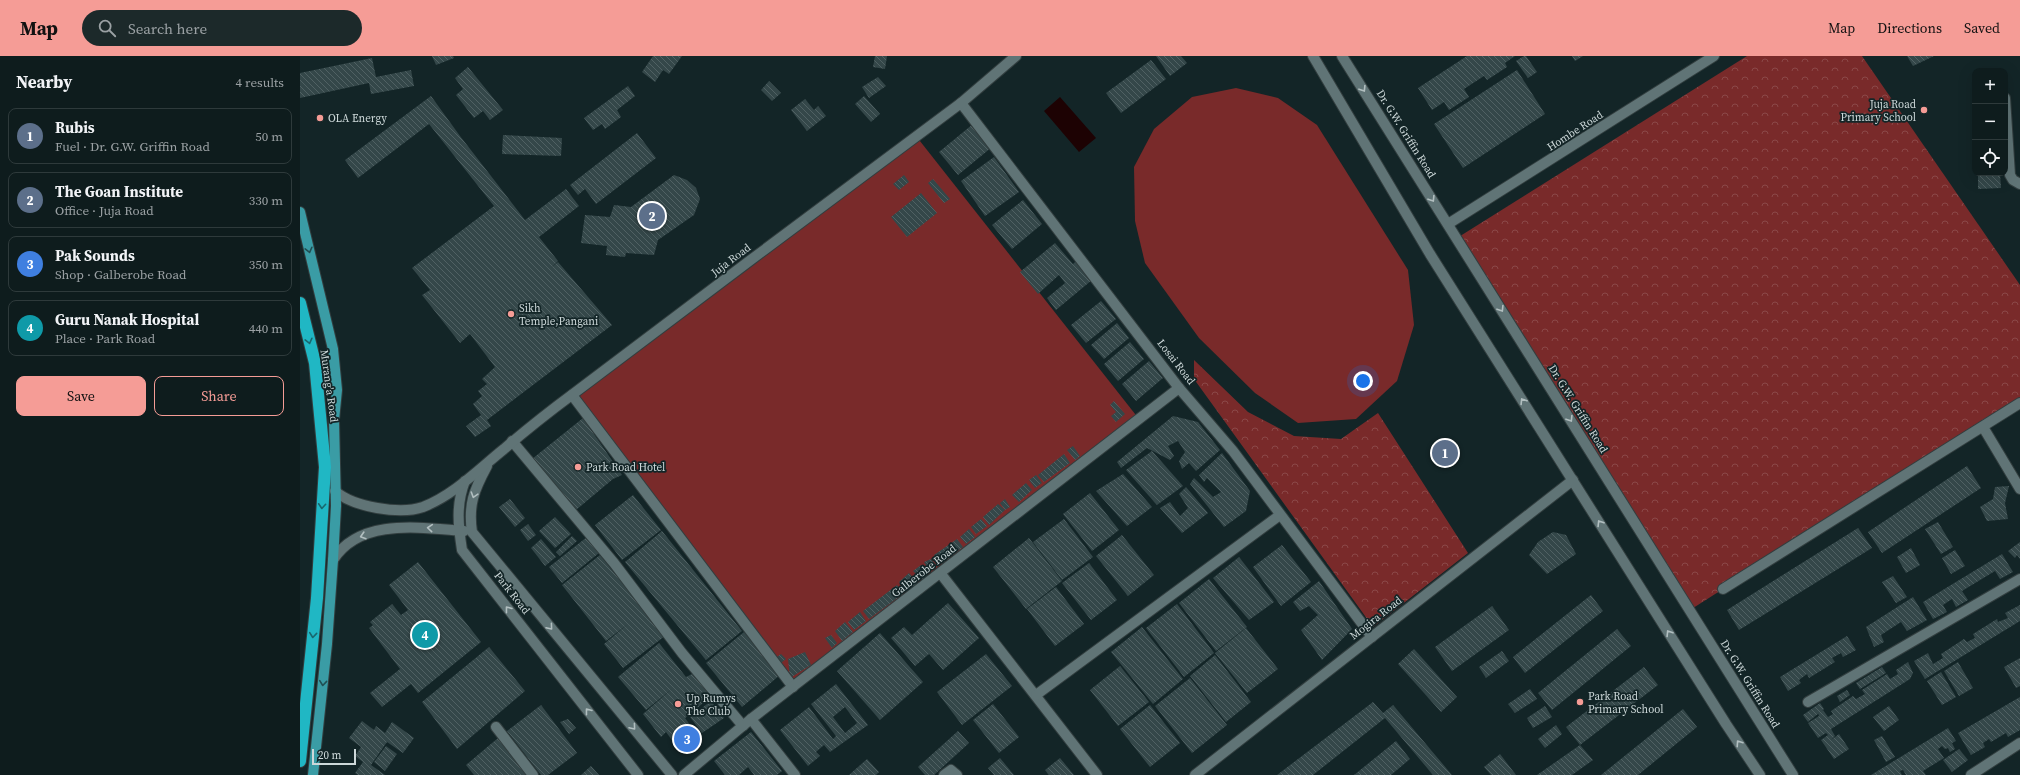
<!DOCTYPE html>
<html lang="en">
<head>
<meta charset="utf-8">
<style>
	:root { --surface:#0e1c1d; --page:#1c292a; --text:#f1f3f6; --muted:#9ba1a4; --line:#2e3a3b; --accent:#f59c96 }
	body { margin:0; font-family:"Source Serif 4",serif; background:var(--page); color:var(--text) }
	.controls { position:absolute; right:12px; top:12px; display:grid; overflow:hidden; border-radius:8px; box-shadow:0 4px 16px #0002 }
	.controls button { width:36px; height:36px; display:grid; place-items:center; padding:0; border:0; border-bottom:1px solid var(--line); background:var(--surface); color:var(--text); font:20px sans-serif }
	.scale { position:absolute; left:12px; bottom:10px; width:44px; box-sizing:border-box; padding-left:4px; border:2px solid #cdd8d9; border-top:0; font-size:11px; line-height:14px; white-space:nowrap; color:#cdd8d9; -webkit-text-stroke:3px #132527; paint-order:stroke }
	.you { position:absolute; left:1063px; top:325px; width:14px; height:14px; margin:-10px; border:3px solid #fff; border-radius:50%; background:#1a73e8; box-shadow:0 0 0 6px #1a73e833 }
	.badge { display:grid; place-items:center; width:26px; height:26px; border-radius:50%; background:var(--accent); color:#fff; font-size:13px; font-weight:700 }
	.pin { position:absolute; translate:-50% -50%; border:2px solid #fff; box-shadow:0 1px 4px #0006 }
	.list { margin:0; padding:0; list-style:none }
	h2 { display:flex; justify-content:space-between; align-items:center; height:52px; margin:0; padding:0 16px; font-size:17px }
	h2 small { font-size:13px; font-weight:400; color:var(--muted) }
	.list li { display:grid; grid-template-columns:26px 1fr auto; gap:12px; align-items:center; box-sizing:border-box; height:56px; margin:0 8px 8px; padding:0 8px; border:1px solid var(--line); border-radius:8px }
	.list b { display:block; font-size:15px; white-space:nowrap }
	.list p { margin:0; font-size:13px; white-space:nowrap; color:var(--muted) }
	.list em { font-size:13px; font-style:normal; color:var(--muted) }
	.actions { display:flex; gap:8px; padding:12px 16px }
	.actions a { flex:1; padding:9px 0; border:1px solid var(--accent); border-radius:8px; text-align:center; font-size:14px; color:var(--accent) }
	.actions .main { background:var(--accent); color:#111 }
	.icon { flex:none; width:22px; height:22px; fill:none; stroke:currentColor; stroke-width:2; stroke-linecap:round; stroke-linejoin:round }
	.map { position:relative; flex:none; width:1720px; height:719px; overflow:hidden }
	header { display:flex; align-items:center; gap:24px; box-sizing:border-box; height:56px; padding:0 20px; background:var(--accent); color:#111 }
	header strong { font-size:19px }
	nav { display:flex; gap:22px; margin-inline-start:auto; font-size:14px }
	.search { width:280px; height:36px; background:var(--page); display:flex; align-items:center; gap:10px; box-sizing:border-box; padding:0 14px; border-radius:22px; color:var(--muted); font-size:15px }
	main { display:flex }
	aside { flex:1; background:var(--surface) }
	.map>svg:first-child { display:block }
</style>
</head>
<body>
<header>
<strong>Map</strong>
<div class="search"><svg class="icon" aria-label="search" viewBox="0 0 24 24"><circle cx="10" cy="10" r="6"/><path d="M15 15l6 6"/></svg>Search here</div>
<nav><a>Map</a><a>Directions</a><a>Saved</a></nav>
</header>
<main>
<aside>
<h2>Nearby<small>4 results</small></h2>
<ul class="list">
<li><span class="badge" style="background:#5c6f8a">1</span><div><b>Rubis</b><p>Fuel · Dr. G.W. Griffin Road</p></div><em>50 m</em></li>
<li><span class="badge" style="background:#5c6f8a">2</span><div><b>The Goan Institute</b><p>Office · Juja Road</p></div><em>330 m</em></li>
<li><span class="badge" style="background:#3f7fe0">3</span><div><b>Pak Sounds</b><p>Shop · Galberobe Road</p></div><em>350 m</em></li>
<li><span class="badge" style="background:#0f9aa8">4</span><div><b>Guru Nanak Hospital</b><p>Place · Park Road</p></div><em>440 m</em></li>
</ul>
<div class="actions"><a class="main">Save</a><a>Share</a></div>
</aside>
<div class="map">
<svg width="1720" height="719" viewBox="0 0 1720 719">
	<defs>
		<pattern id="park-crowns" width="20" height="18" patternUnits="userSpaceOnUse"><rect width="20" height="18" fill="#792a2a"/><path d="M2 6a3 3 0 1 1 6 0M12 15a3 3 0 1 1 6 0" fill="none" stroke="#8b4848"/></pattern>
		<pattern id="building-back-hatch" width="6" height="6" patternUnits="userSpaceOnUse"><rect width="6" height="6" fill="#344749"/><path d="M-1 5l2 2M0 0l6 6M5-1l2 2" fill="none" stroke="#506163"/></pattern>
	</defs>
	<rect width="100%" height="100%" fill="#132527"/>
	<g fill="url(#park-crowns)">
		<path d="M1447,0H1562L1720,229V344L1390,554L1157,182Z"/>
		<path d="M894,304L948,356L994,380L1041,383L1078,357L1168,497L1073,571L894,323Z"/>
	</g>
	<g fill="#792a2a">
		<path d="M936,32L978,42L1017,69L1108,214L1114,269L1097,325L1056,363L998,367L955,337L899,282L845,207L835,165L834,111L854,73L892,41Z"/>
		<path d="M616,80L839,363L493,631L272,339Z"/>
	</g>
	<path fill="#1d0203" d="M760,41L796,82L779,96L744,55Z"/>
	<g fill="url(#building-back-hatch)" fill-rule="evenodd">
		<path d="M132,0H153L154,2L136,9Z"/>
		<path d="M353,0H382L369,18L363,14L355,26L342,16Z"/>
		<path d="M575,0H587L585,13L573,11Z"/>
		<path d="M856,0H881L887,7L870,20Z"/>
		<path d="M1167,0H1215L1205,7L1207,11L1187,24L1184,20L1164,33L1169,41L1149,54L1144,46L1132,54L1118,32Z"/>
		<path d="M1224,0H1226L1237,16L1228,22L1216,5Z"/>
		<path d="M1272,0H1283L1275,5Z"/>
		<path d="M1607,0H1634L1613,10Z"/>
		<path d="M72,2L76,21L111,14L114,30L71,38L69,27L0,42V17Z"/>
		<path d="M851,4L866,23L821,57L806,37Z"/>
		<path d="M168,11L203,54L190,64L183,55L174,62L156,39L163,33L155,22Z"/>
		<path d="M1217,14L1245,58L1163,112L1134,68Z"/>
		<path d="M578,21L586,30L569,42L562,31Z"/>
		<path d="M469,25L481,37L472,45L461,34Z"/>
		<path d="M328,30L335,40L317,54L321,61L305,73L302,68L293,74L284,62Z"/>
		<path d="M131,40L160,80L225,164L266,133L279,150L239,181L258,205L251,212L258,206L312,269L187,364L191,370L175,381L166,370L181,359L173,348L182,340L178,335L187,328L182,323L195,311L170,278L160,287L122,239L130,234L112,212L194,150L129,68L58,122L45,104Z"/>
		<path d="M564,40L580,58L571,66L555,48Z"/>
		<path d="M505,43L514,54L518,50L526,60L507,75L491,54Z"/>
		<path d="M1672,51H1675V95H1673Z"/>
		<path d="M673,68L692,91L658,119L639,96Z"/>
		<path d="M337,77L356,102L296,148L285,133L278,139L270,129Z"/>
		<path d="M203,79L262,82L261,100L202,98Z"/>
		<path d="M694,101L719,136L685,160L661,125Z"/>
		<path d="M1678,117H1700L1701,132L1678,133Z"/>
		<path d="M374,119L387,124L396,132L400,143L394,159L358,184L354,199L326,197L325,201L306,199L307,190L281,187L285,159L310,161L314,149L331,151Z"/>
		<path d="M604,119L609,126L599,134L593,128Z"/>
		<path d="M633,123L650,143L644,147L628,127Z"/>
		<path d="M621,137L637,157L607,181L591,161Z"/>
		<path d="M723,144L742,168L712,193L692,169Z"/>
		<path d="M755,187L773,208L776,205L792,224L756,254L747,242L765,227L759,219L738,238L720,216Z"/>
		<path d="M801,245L816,263L786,287L771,269Z"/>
		<path d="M817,267L829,282L804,303L791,289Z"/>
		<path d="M830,286L844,303L818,325L804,308Z"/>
		<path d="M849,305L863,322L836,345L822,328Z"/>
		<path d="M814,345L825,358L816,366L811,360L816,356L810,349Z"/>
		<path d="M873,360L898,366L920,394L896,415L889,407L882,413L879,405L885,396L878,385L868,390L874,400L870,404L847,392L821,412L817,406Z"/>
		<path d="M283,362L322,419L313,423L276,454L232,403Z"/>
		<path d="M773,390L780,400L775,404L767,394Z"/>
		<path d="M852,395L883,430L857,449L826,414Z"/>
		<path d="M922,397L950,435L946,455L924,471L890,428L894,422L913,441L921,436L907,422L904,426L899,419Z"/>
		<path d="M764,398L770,407L744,426L738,419Z"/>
		<path d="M1667,410L1681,432L1582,497L1568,476Z"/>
		<path d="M823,418L852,451L827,470L796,435Z"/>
		<path d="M736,419L742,427L735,432L729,424Z"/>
		<path d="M726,427L732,434L719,446L712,439Z"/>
		<path d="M1709,430L1705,447L1708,463L1687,465L1680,451L1693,443L1695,431Z"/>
		<path d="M886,431L908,457L882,477L860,452L870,446L880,460L888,452L879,438Z"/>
		<path d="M790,437L819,474L792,495L763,458Z"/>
		<path d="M333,439L361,474L322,504L295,469Z"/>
		<path d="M210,443L225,462L215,471L199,451Z"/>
		<path d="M705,443L710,451L705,454L700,447Z"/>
		<path d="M698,448L705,454L689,469L683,461Z"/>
		<path d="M255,461L271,478L255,492L239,475Z"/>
		<path d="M681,463L687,470L676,478L671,471Z"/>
		<path d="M764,463L793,501L762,524L733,486Z"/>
		<path d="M1638,466L1653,491L1641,498L1625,473Z"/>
		<path d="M228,468L236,479L228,485L220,474Z"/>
		<path d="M1558,472L1572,492L1439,574L1427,554Z"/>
		<path d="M669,473L675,481L666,488L660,481Z"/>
		<path d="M362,475L442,575L406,604L325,506Z"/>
		<path d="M1253,476L1266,479L1276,498L1247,518L1229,499L1238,486Z"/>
		<path d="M822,479L854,519L828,540L796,500Z"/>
		<path d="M272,480L277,485L260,500L256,496Z"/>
		<path d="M287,481L299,497L262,527L249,511Z"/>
		<path d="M729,482L762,525L726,553L693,511Z"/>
		<path d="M241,483L256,501L245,510L231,492Z"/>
		<path d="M657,483L663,491L642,508L634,499Z"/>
		<path d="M1720,486V503L1717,499L1715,502L1708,495Z"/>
		<path d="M982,489L1011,526L981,550L953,511Z"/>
		<path d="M1611,492L1620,509L1606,517L1597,501Z"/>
		<path d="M1655,494L1665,510L1651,518L1642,502Z"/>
		<path d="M1702,498L1713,516L1700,523L1695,515L1662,535L1668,544L1656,551L1652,543L1643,549L1647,556L1633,563L1623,546Z"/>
		<path d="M300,499L365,580L323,612L304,588L328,568L306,585L262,529Z"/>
		<path d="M939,501L974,546L949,564L913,522Z"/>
		<path d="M631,503L636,509L629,514L624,506Z"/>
		<path d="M118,506L181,586L118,637L111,628L82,651L70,637L100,613L69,572L73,569L70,566L92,548L101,559L108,554L89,529Z"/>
		<path d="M789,507L817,544L791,564L762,527Z"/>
		<path d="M621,509L628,520L622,524L613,515Z"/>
		<path d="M609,517L618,527L608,536L599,526Z"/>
		<path d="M1593,520L1607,541L1596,547L1582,526Z"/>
		<path d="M909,523L947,571L916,595L879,547Z"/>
		<path d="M1019,525L1052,573L1022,604L1001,574L1018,559L1009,550L1000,555L993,546Z"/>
		<path d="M597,529L603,538L569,563L563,555Z"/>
		<path d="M756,531L784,568L755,590L727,553Z"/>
		<path d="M1291,539L1303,555L1225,617L1213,601Z"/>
		<path d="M1613,541L1627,564L1607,575L1601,566L1581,579L1584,586L1574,591L1566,571Z"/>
		<path d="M648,547L679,582L643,614L629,598L615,610L591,582L604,571L612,579Z"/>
		<path d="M877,548L914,597L884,621L846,572Z"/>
		<path d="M1720,549V565L1625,623L1614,605L1628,597L1633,608L1643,602L1641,598L1664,583L1667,586L1675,582L1673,578L1697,563L1698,566L1708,562L1705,557Z"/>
		<path d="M1192,550L1209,574L1152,615L1135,591Z"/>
		<path d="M560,556L566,565L554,574L548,566Z"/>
		<path d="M545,566L553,576L542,585L535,575Z"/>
		<path d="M842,571L883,623L853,648L811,596Z"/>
		<path d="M946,572L978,613L947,637L915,597Z"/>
		<path d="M1317,573L1331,590L1252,654L1238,637Z"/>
		<path d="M444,576L480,619L442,651L406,607Z"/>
		<path d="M580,577L623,626L580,664L537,615Z"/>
		<path d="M531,579L537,587L532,592L525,582Z"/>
		<path d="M1547,580L1556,594L1543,601L1541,597L1532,602L1535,606L1509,622L1507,618L1499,624L1501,627L1488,635L1480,621Z"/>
		<path d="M359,587L386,621L396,616L414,638L385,662L399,681L380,695L366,676L361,681L343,658L373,632L346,654L318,621Z"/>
		<path d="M189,591L225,635L157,693L122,646Z"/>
		<path d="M1114,593L1157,641L1141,656L1098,608Z"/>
		<path d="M1202,595L1209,605L1186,622L1179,611Z"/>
		<path d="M505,596L511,609L490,622L488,603Z"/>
		<path d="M481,598L486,603L481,607L477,601Z"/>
		<path d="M686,598L712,630L662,669L637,636Z"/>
		<path d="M915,599L951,646L926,666L890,620Z"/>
		<path d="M1720,602V630L1716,632L1704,611Z"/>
		<path d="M1608,606L1613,617L1610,623L1531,673L1535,680L1531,684L1539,678L1549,693L1534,703L1521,684L1528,679L1526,677L1518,682L1508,667L1519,660L1518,657L1523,654L1528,661L1533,658L1531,655L1553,640L1556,643L1565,638L1562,634L1587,618L1590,623L1598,618L1596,614Z"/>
		<path d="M1658,606L1673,632L1659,640L1644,615Z"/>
		<path d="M820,610L849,646L818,670L790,634Z"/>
		<path d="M1344,611L1358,629L1280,689L1293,704L1272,719H1237L1280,689L1266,671Z"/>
		<path d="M1582,611L1586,617L1560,633L1556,627Z"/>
		<path d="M1641,616L1656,641L1642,649L1627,625Z"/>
		<path d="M890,622L927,669L892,697L855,650Z"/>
		<path d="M536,628L568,669L530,696L524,689L516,696L520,700L508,710L480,674L509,651L533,683L536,680L511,648ZM545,651L557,667L545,677L533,661Z"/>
		<path d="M1230,633L1237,643L1215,657L1208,648Z"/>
		<path d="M1547,634L1550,639L1540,646L1537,640Z"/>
		<path d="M1720,641V674L1708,681L1706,677L1691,686L1689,683L1683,687L1685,691L1671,699L1658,677Z"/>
		<path d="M411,645L424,662L402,677L390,661Z"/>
		<path d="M1073,646L1083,657L1093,649L1152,719H1133L1085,662L1013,719H977Z"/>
		<path d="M1520,647L1524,653L1508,666L1503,659Z"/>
		<path d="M693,648L719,681L699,697L673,664Z"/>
		<path d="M241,649L277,697L248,719H241L207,675Z"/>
		<path d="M850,649L880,687L850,711L820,673Z"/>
		<path d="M1245,650L1252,661L1233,672L1227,662Z"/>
		<path d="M1589,650L1599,664L1584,675L1573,661Z"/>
		<path d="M1383,653L1397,671L1338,719H1301Z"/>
		<path d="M268,663L276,672L269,678L260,666Z"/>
		<path d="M62,665L74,674L76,670L85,677L92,666L114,682L103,697L87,686L71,709L85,719H58L55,717L63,706L55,700L61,691L49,682Z"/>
		<path d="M1256,669L1262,678L1245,692L1238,683Z"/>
		<path d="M1648,672L1656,685L1652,687L1655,693L1650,696L1648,692L1645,693L1642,690L1638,693L1644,702L1623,715L1626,719H1606L1603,714L1600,715L1602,719H1571Z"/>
		<path d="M658,675L669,687L634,719H625L618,711Z"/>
		<path d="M451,676L482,715L477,719H454L448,711L439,719H425L414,705Z"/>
		<path d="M1582,680L1595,701L1586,706L1574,684Z"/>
		<path d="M198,682L228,719H174L166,709Z"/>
		<path d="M1096,685L1110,703L1091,719H1054Z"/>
		<path d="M86,690L97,698L85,715L74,706Z"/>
		<path d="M1659,693L1668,704L1652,716L1643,704Z"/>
		<path d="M1200,698L1216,719H1191L1184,711Z"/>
		<path d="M700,702L714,719H694L688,712Z"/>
		<path d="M760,702L774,719H749L745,714Z"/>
		<path d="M567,703L579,716L576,719H549Z"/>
		<path d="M291,710L299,719H281Z"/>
	</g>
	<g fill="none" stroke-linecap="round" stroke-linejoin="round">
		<defs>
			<g id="street">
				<path d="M1705,42L1710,119L1713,124L1720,128"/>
				<path d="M661,47L879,332L933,395L1072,581"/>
				<path d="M1148,168L1414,0"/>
				<path d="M272,339L493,631"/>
				<path d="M1683,371L1720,433"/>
				<path d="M212,385L314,507L382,597L443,670"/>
				<path d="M641,518L797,719"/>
				<path d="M1423,533L1720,347"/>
				<path d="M736,639L980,459"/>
				<path d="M1508,646L1720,523"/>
				<path d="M451,663L495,719"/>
				<path d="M196,671L233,719"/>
				<path d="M384,719L451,663L879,332"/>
				<path d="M644,719L651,714L657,719"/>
				<path d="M895,719L1273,424"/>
				<path d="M1671,719L1720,687"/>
			</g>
			<g id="secondary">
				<path d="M1013,0L1130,198L1426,668L1460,719"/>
				<path d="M1042,0L1493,719"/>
				<path d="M187,410C174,434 168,449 172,476L372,719"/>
				<path d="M165,425C156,448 158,469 162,494L338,719"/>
				<path d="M35,435C53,451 100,459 123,451C154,439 179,413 204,393C226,374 250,355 273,338C402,240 531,144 661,47L716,0"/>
				<path d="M33,504C60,461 122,472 164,475"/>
			</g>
			<path id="primary" d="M0,156L33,293L37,334L34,364L36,450L33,504L27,588L13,719"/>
			<path id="highway" d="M0,247L15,307L25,411L17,542L0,705"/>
		</defs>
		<use href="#street" stroke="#323e3f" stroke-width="12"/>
		<use href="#secondary" stroke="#323e3f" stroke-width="12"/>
		<use href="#primary" stroke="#323e3f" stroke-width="12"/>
		<use href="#highway" stroke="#323e3f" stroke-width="14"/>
		<use href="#street" stroke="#607476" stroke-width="10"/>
		<use href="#secondary" stroke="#607476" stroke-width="10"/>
		<use href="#primary" stroke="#3a9ca5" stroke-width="10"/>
		<use href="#highway" stroke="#20b7c4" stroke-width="12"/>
	</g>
	<defs><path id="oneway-chevron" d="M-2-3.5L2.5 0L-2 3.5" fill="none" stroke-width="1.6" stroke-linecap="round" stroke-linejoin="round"/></defs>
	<g stroke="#b2bfc0">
		<use href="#oneway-chevron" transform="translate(1063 33) rotate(58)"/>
		<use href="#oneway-chevron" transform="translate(1132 143) rotate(58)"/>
		<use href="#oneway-chevron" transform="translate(1201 253) rotate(58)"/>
		<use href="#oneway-chevron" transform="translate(1223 345) rotate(-122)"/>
		<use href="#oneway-chevron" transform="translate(1270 363) rotate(58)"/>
		<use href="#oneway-chevron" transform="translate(174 439) rotate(107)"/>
		<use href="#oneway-chevron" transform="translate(1300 467) rotate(-122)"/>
		<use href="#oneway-chevron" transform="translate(130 472) rotate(-175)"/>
		<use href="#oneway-chevron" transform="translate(63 480) rotate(163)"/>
		<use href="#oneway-chevron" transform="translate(208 553) rotate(-128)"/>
		<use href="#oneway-chevron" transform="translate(250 571) rotate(50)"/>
		<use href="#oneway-chevron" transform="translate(1369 577) rotate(-122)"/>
		<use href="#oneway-chevron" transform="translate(288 655) rotate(-128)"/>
		<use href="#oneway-chevron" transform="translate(333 671) rotate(50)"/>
		<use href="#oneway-chevron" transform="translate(1439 687) rotate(-124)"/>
	</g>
	<g stroke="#214f53">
		<use href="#oneway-chevron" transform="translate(9 194) rotate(76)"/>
		<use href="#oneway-chevron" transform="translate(23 627) rotate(96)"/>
	</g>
	<g stroke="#19676e">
		<use href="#oneway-chevron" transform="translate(9 285) rotate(76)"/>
		<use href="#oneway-chevron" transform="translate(22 450) rotate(94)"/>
		<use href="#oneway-chevron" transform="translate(13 579) rotate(96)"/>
	</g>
	<g fill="#f59c96" stroke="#132527" stroke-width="1.5">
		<circle cx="1624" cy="54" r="4"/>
		<circle cx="20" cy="62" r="4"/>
		<circle cx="211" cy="258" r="4"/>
		<circle cx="278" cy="411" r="4"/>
		<circle cx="1280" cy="646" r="4"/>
		<circle cx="378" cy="648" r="4"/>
	</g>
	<g text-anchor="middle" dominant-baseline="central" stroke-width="3.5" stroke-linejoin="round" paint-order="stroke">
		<g font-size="11" fill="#cdd8d9" stroke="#132527" text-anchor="start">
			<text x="1616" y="48" text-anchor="end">Juja Road<tspan x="1616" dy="13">Primary School</tspan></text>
			<text x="28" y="62">OLA Energy</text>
			<text x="219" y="252">Sikh<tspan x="219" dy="13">Temple,Pangani</tspan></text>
			<text x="286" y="411">Park Road Hotel</text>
			<text x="1288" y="640">Park Road<tspan x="1288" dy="13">Primary School</tspan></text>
			<text x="386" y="642">Up Rumys<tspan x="386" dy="13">The Club</tspan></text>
		</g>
		<g font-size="11" fill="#cdd8d9" stroke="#132527">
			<text transform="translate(1275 75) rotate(-33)">Hombe Road</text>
			<text transform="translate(1106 78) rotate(58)">Dr. G.W. Griffin Road</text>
			<text transform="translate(431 204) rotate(-37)">Juja Road</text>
			<text transform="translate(876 306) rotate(52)">Losai Road</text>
			<text transform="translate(29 330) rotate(82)">Murang'a Road</text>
			<text transform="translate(1278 353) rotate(58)">Dr. G.W. Griffin Road</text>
			<text transform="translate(624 515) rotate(-38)">Galberobe Road</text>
			<text transform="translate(212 537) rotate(52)">Park Road</text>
			<text transform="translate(1076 562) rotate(-38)">Mogira Road</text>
			<text transform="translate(1450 628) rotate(58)">Dr. G.W. Griffin Road</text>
		</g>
	</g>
</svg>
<div class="controls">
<button>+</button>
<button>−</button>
<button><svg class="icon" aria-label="locate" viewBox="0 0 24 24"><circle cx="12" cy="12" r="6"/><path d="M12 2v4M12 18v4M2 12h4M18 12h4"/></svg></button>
</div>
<div class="scale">20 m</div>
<div class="you"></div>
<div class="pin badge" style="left:1145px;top:397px;background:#5c6f8a">1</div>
<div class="pin badge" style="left:352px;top:160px;background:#5c6f8a">2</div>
<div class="pin badge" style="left:387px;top:683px;background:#3f7fe0">3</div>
<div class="pin badge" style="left:125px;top:579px;background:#0f9aa8">4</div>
</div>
</main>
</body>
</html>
